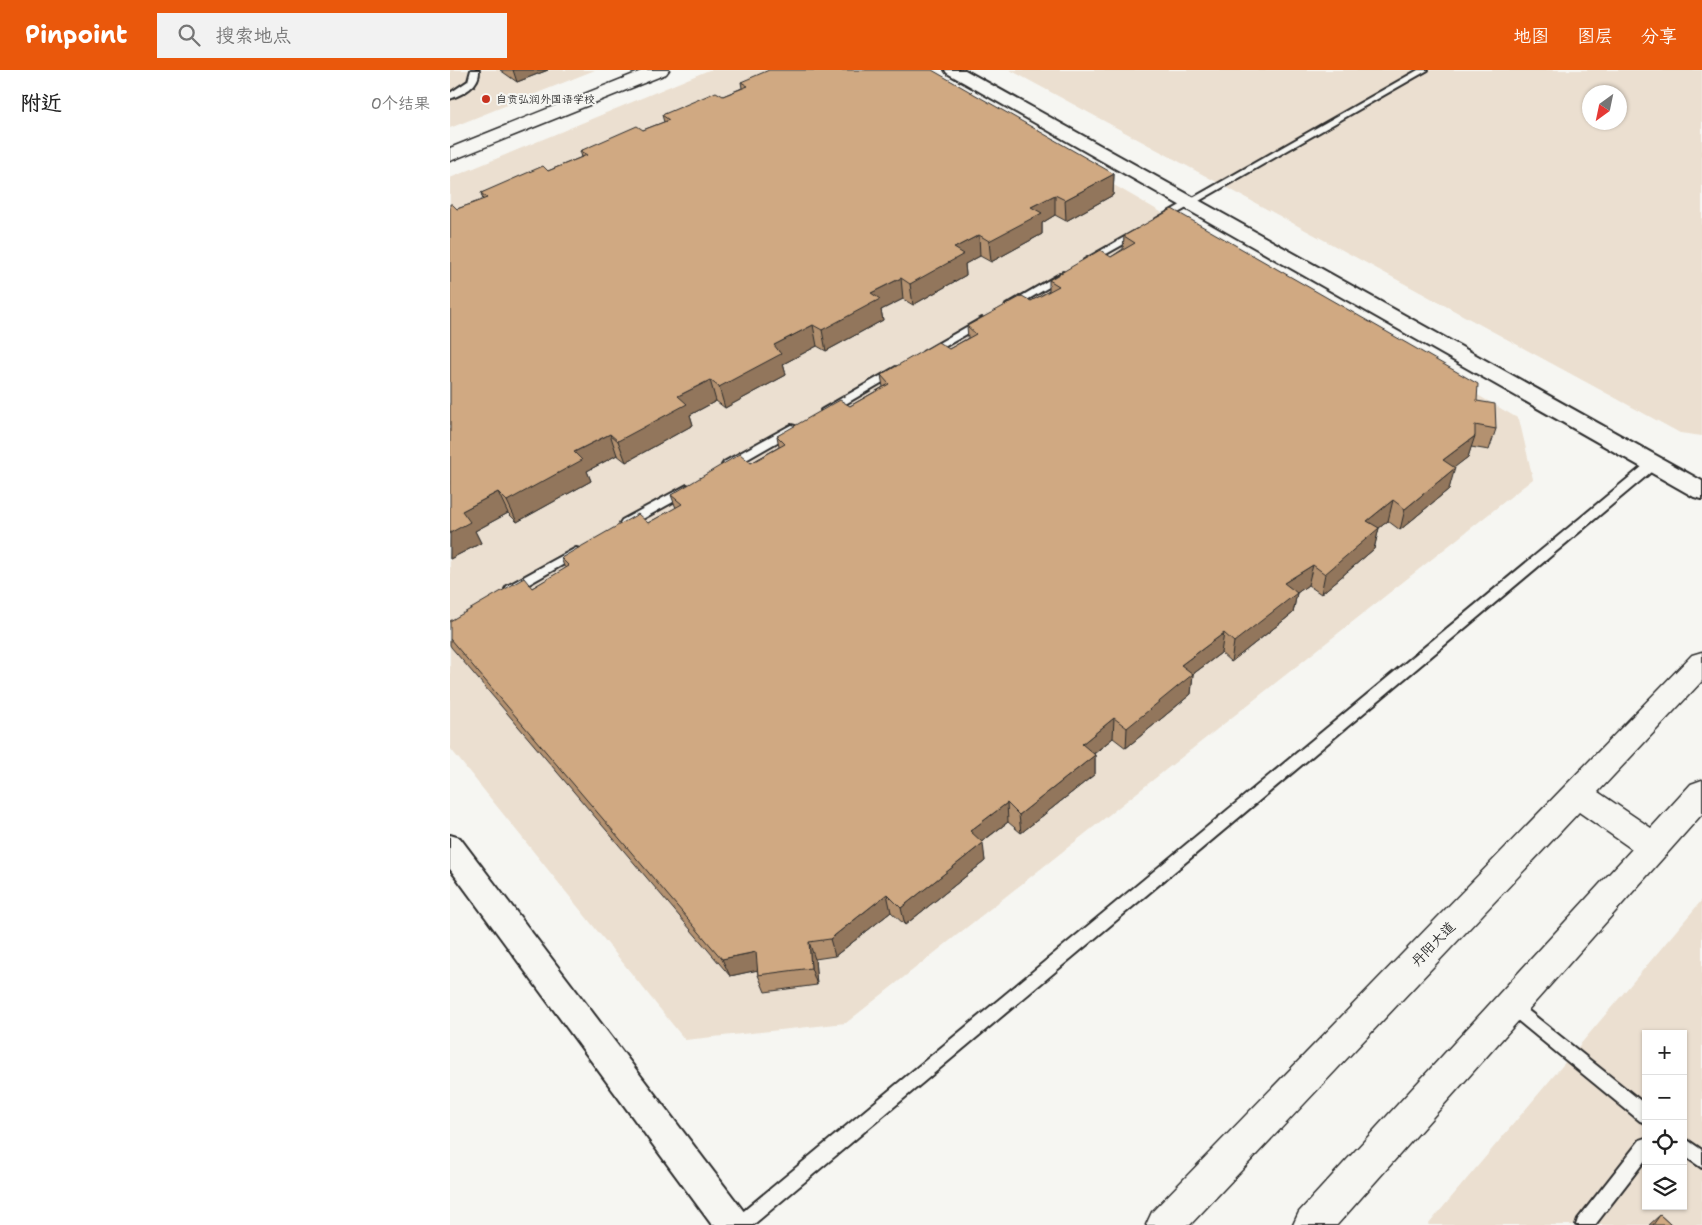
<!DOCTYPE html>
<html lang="zh">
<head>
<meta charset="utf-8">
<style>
	:root { --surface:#fff; --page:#f2f2f2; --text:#222; --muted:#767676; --line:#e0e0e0; --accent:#ea580c }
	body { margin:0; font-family:"Shantell Sans","LXGW WenKai TC",sans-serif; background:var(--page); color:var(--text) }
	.controls { position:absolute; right:15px; bottom:15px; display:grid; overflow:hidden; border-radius:0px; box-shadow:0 1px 4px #0004 }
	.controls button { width:45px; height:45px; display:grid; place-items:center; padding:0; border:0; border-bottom:1px solid var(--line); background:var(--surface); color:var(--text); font:25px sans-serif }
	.compass { position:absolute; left:1132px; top:15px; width:45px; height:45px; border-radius:50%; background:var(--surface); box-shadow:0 1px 4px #0004; rotate:213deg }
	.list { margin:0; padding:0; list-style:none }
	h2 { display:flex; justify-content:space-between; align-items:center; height:65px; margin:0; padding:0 20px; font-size:21px }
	h2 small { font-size:16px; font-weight:400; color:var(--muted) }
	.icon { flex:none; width:28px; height:28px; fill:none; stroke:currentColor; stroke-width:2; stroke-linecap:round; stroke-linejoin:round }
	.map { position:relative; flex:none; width:1252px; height:1155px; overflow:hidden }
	header { display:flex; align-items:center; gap:30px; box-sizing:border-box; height:70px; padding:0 25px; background:var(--accent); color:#fff }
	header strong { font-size:24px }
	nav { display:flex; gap:28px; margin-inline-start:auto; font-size:18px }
	.search { width:350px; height:45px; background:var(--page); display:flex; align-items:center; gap:12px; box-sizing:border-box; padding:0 18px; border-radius:0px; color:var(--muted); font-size:19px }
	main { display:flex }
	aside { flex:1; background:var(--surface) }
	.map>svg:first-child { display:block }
</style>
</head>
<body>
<header>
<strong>Pinpoint</strong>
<div class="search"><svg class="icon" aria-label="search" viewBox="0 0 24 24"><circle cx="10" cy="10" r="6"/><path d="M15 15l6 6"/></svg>搜索地点</div>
<nav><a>地图</a><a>图层</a><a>分享</a></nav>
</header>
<main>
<aside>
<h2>附近<small>0个结果</small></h2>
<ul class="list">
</ul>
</aside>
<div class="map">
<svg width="1252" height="1155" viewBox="0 0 1252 1155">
	<rect width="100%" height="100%" fill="#f6f6f2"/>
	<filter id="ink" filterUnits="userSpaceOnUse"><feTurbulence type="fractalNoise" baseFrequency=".02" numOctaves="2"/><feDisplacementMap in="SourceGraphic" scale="10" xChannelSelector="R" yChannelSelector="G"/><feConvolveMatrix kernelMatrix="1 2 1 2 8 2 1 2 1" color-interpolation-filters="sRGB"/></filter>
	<g filter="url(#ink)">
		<g fill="#ebdfd0" fill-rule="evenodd">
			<path d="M0,0H145L0,58Z"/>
			<path d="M259,0H465L1069,349L1083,409L396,953L235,970L0,678V108Z"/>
			<path d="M560,0H1252V366L1230,363ZM1140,22H1170V52H1140Z"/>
			<path d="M1252,830V1155H978ZM1196,964H1233V1136H1196Z"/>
		</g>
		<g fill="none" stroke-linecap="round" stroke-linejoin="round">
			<defs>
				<g id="lane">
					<path d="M21,0H29C30,16 13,24 0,29V23L18,11Z"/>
					<path d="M968,0H978L714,151L711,152L706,149Z"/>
					<path d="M687,160L690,161V165L642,192L639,193L634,190Z"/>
					<path d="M613,202L618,205L616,207L565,237L561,238L556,235Z"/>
					<path d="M532,248L537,251L536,253L482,284H474L473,282Z"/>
					<path d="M446,297L451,300L450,302L380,343H372L371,340Z"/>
					<path d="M341,355L345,356L346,359L345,362L282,398H274L272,395L274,392Z"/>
					<path d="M1203,390L1209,394L1207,397L303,1155H282L284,1149L1199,391Z"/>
					<path d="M237,415L243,419L241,422L180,456H172L170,453L172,450Z"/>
					<path d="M126,478L130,479L132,482L130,485L65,522H57L55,519L57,516Z"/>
					<path d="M1060,928L1065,930L1196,1035V1053L1190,1051L1055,940L1052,935L1055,930Z"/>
					<path d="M1233,1067L1252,1080V1098L1233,1085Z"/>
					<path d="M1196,1068V1089L1145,1155H1126L1128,1149L1190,1070Z"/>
				</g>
				<g id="street">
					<path d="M495,0H515L1252,411V429L1244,427L497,3Z"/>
					<path d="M0,765L10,768L295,1143L300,1155H262L0,799Z"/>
				</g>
				<path id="secondary" d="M194,0H219L216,4L0,91V78Z"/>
				<path id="primary" d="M1252,582V611L1148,722L1201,758L1241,714L1252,710V744L887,1155H843L849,1142L1182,779L1129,742L740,1155H696L702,1142L1242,585Z"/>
			</defs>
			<use href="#lane" stroke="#2b2b2b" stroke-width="4"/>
			<use href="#street" stroke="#2b2b2b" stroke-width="4"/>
			<use href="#secondary" stroke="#2b2b2b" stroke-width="3"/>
			<use href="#primary" stroke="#2b2b2b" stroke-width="3"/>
			<use href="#lane" fill="#f6f6f2" fill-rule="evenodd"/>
			<use href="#street" fill="#f6f6f2" fill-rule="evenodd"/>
			<use href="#secondary" fill="#f6f6f2" fill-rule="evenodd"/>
			<use href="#primary" fill="#f6f6f2" fill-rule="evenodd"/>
		</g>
		<g fill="#b39170" stroke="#2b2b2b">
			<path d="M50,0H98L67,12Z"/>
			<path d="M291,12L664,104L663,125L616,151L605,145L592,153V164L541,192L530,186L515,194L516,205L463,235L453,229L431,240L433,250L376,281L367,276L333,294L336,305L275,338L266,331L240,345L243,355L176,392L167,385L137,401L141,411L67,452L58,443L25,461L31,473L0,489L7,139L33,130L31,123L98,101L132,87L130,81L193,60L214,52L212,45L273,26L292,18Z"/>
			<path d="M674,166L1027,331L1046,359L1039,380L1021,377L1018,387L1004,397L999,419L950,460L938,451L929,458L924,479L871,524L858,515L847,523L843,543L781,592L771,583L743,604L741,624L676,678L663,668L644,684L645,685V704L571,763L558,752L532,772L535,791L455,855L441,842L385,886L365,889L367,915L315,922L308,905L307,900L280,906L1,577L0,575V569L82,518L115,499L111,488L198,453L226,438L221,425L301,393L329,377L327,366L400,336L433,317L431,305L499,279L518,268L517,256L581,231L599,221V210L661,187L673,179Z"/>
			<path d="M1210,1145L1221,1155H1199Z"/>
		</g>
		<g fill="#92765b" stroke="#2b2b2b">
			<path d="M63,0H98L67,12Z"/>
			<path d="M664,104L663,125L616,151L615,130Z"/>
			<path d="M605,125V145L592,153V164L541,192L539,171L581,137Z"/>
			<path d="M529,165L530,186L515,194L516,205L463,235L460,214L504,178Z"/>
			<path d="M451,208L453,229L431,240L433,250L376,281L372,260L421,223Z"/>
			<path d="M363,255L367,276L333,294L336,305L275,338L269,317L324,275Z"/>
			<path d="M260,310L266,331L240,345L243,355L176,392L168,371L228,326Z"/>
			<path d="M160,364L167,385L137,401L141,411L67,452L57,431L124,382Z"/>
			<path d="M1025,366L1018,387L987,411L993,390Z"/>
			<path d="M1005,398L999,419L950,460L955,439Z"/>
			<path d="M48,422L58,443L25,461L31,473L0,489V463L12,441Z"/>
			<path d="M943,430L938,451L929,458L924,479L871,524L875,504L917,451Z"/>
			<path d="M863,495L858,515L847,523L843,543L781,592L784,572L834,513Z"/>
			<path d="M774,563L771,583L743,604L741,624L676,678L677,658L731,595Z"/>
			<path d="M664,648L663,668L632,693V674Z"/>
			<path d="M645,685V704L571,763L569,745Z"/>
			<path d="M557,733L558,752L522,779L520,761Z"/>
			<path d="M533,773L535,791L455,855L451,838Z"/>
			<path d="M437,824L441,842L385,886L380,869Z"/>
			<path d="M359,872L365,889L367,915L361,898Z"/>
			<path d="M306,882L313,899L280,906L272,889Z"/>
		</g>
		<g fill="#d0a982" stroke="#2b2b2b">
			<path d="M319,0H482L664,104L615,130L605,125L581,137L592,143L539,171L529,165L504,178L514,184L460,214L451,208L421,223L430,229L372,260L363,255L324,275L331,284L269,317L260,310L228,326L237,334L168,371L160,364L124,382L132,390L57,431L48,422L12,441L20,452L0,463V134H2L7,139L37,128L31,123L93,96L98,101L137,85L130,81L187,56L193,60L219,50L212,45L266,22L273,26L298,16L291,12Z"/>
			<path d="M722,139L1028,314L1027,331L1045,334L1046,359L1025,355V366L993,390L1005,398L955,439L943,430L917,451L929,458L875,504L863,495L834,513L847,523L784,572L774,563L731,595L743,604L677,658L664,648L632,674L645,685L569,745L557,733L520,761L533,773L451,838L437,824L380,869L359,872L361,898L308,905L306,882L272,889L0,569V551L74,508L82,518L119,496L111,488L188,444L198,453L232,434L221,425L290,384L301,393L335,374L327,366L390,330L400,336L439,314L431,305L488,272L499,279L526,264L517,256L572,226L581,231L609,216L599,210L650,180L661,187L685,173L674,166Z"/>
			<path d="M1210,1145L1221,1155H1203Z"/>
		</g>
	</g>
	<circle fill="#c8321e" stroke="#f6f6f2" stroke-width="2" cx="36" cy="29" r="5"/>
	<g text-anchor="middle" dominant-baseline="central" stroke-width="4" stroke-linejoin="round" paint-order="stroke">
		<g font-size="11" fill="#2b2b2b" stroke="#f6f6f2" text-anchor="start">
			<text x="46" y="29">自贡弘润外国语学校</text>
		</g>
		<g font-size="14" fill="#2b2b2b" stroke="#f6f6f2">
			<text transform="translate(983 874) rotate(-46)">丹阳大道</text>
		</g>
	</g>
</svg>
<div class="controls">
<button>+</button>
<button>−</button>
<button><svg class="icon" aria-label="locate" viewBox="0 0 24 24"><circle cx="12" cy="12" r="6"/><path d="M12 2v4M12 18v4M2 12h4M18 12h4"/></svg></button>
<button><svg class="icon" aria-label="layers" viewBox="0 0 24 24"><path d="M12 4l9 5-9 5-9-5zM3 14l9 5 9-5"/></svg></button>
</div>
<svg class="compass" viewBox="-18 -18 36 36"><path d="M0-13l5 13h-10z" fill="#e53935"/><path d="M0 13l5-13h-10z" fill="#767676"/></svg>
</div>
</main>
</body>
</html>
